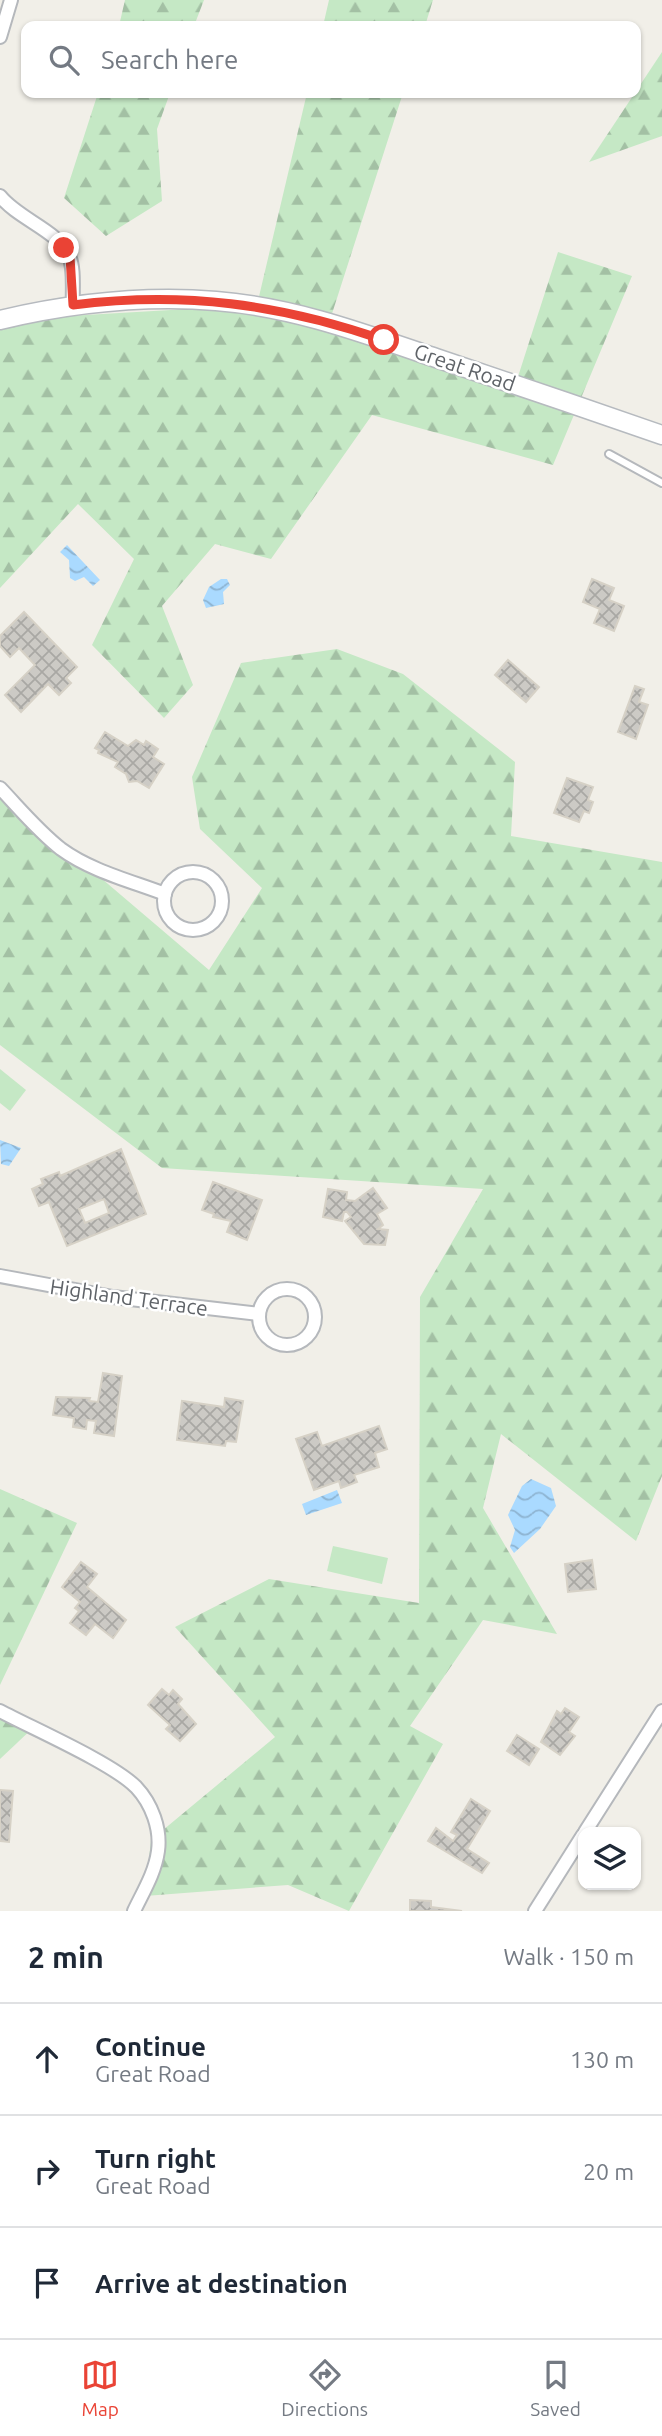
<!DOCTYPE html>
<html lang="en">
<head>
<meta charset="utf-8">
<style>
	:root { --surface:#fff; --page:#f6f6f7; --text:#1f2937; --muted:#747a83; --line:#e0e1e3; --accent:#ea4335 }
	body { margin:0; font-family:Ubuntu,sans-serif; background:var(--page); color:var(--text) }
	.controls { position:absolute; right:21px; bottom:21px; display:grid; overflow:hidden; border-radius:14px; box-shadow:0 2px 5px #0004 }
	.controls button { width:63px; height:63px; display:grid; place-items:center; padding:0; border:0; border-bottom:2px solid var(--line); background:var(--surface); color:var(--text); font:35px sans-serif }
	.stop { position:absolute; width:21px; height:21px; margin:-16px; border:5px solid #ea4335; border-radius:50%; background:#fff }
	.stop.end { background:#ea4335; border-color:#fff; box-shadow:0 2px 7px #0008 }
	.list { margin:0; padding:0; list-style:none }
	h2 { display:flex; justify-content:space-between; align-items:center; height:91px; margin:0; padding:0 28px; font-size:30px }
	h2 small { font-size:23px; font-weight:400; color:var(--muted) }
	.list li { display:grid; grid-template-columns:46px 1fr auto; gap:21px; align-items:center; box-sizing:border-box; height:112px; padding:0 28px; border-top:2px solid var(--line) }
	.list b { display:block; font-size:26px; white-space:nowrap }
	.list p { margin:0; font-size:23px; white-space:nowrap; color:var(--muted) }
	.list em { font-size:23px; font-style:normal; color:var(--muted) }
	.icon { flex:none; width:38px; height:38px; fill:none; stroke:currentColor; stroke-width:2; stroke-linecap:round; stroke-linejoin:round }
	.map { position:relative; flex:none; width:662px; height:1911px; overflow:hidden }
	.search { position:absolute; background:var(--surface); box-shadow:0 2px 5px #0004; left:21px; right:21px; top:21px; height:77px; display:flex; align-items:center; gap:18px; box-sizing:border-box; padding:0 24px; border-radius:14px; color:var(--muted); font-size:26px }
	.sheet { height:427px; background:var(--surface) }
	nav { display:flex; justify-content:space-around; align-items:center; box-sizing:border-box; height:98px; border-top:2px solid var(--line); background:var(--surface); font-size:19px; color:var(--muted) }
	nav a { display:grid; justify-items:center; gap:4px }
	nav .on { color:var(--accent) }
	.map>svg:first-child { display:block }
</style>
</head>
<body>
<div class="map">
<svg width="662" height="1911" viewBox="0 0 662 1911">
	<defs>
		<pattern id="forest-firs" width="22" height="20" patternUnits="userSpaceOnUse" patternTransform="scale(1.75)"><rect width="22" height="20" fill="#c5e8c5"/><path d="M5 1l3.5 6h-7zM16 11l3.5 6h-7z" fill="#a3c0a4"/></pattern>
		<pattern id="water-waves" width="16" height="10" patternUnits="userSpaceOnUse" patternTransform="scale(1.75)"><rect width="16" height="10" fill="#aadaff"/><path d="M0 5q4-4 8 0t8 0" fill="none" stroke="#8eb4d2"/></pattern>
		<pattern id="building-cross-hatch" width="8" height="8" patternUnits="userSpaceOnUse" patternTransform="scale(1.75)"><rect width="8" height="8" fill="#cccac5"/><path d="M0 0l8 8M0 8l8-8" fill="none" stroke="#a9a8a4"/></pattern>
	</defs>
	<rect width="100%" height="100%" fill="#f1efe8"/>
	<g fill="url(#forest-firs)">
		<path d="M125,0H204L194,26H119Z"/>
		<path d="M329,0H433L425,26H323Z"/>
		<path d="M662,52V136L589,162Z"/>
		<path d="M98,93H170L157,129L162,201L106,236L64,198Z"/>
		<path d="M307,93H403L329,323L515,386L558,252L632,276L553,465L372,415L271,559L215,544L162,606L193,685L164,718L92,645L134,559L78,504L0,588V320L257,305Z"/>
		<path d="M337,649L403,674L515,762L511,836L662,862V1476L636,1541L501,1434L483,1508L557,1634L483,1620L410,1726L443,1744L349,1911L288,1885L145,1896L151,1840L275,1737L175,1627L269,1579L419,1603L420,1297L483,1189L162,1168L0,1045V792L209,970L262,888L200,829L192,777L241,663Z"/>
		<path d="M0,1489L77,1523L0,1685Z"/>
		<path d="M0,1703L35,1726L0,1759Z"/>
	</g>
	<g fill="#c5e8c5">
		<path d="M0,1069L26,1090L10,1111L0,1103Z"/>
		<path d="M333,1546L388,1558L382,1584L327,1571Z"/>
	</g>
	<g fill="url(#water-waves)">
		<path d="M67,545L100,580L93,586L84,577L75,581L70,578L69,560L60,552Z"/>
		<path d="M221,579H227L230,585L223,592L224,604L206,608L203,600L209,587Z"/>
		<path d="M0,1140L21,1148L9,1166L1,1164Z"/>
		<path d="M531,1479L551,1488L556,1506L540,1529L514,1553L510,1547L515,1530L508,1515L522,1486Z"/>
		<path d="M337,1490L342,1503L306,1515L302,1504Z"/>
	</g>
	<g fill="url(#building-cross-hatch)" stroke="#d6d1c6" stroke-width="2" fill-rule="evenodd">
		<path d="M592,579L614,588L609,600L624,606L614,631L594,623L600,609L583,602Z"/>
		<path d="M24,612L77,667L66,678L71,683L59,695L48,684L21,712L5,695L35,665L19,648L10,657L0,646V636Z"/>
		<path d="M508,660L539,687L526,702L495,675Z"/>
		<path d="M635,686L644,689L639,702L648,705L636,739L618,732Z"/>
		<path d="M105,732L128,746L136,740L144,745L146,741L158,749L153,757L164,764L149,788L137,781L129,782L126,774L115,767L118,762L98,753L99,750L95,748Z"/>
		<path d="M567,778L593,787L588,800L593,802L589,813L584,811L579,822L554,813Z"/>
		<path d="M121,1149L146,1214L67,1246L49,1202L39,1206L32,1189L43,1184L41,1179L59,1172L60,1176ZM104,1199L109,1213L85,1223L79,1209Z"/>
		<path d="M213,1182L262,1200L247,1240L227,1232L231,1221L213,1217L214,1214L202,1210Z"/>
		<path d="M373,1188L387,1208L377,1214L383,1225L378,1229L388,1230L385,1245L364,1244L345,1221L351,1217L347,1212H344L342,1221L323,1217L328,1189L347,1192L346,1200L355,1201Z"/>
		<path d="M103,1373L122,1376L114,1436L94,1433L96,1421L87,1420L86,1429L73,1427L74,1418L53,1415L56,1397L90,1398L89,1401L98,1402Z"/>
		<path d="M225,1398L243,1401L236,1442L226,1441L225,1446L177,1440L182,1401L224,1407Z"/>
		<path d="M379,1426L387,1449L375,1453L379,1467L354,1475L357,1482L341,1488L339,1481L314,1490L296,1439L317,1432L322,1446Z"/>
		<path d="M592,1560L596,1589L568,1592L565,1564Z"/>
		<path d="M81,1562L97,1574L87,1587L126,1620L113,1638L95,1624L86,1635L70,1623L79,1611L75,1608L80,1602L62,1587Z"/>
		<path d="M162,1689L169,1695L173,1690L182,1699L178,1704L196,1724L180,1741L166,1729L170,1725L148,1705Z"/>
		<path d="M565,1708L579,1717L569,1732L575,1736L560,1755L541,1742L557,1711L561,1714Z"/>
		<path d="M517,1735L539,1749L529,1765L507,1751Z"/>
		<path d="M0,1790L13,1791L9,1842L0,1841Z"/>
		<path d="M471,1799L490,1811L467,1849L489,1863L482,1873L428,1841L436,1828L453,1841L457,1835L451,1832Z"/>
		<path d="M410,1900L431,1901V1907L462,1911H410Z"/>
	</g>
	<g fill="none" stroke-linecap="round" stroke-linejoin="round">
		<defs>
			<path id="lane" d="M609,454L662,483"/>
			<g id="street">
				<path d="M0,37L11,0"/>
				<path d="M0,196C18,219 59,231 69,256C75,269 72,291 73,305"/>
				<path d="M0,788C20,809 38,831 61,849C91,871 131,881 165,894"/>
				<circle cx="193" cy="901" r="29"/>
				<path d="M0,1276L113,1297L259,1314"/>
				<circle cx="287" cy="1317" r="28"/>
				<path d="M0,1711C34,1729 112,1763 136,1787C152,1804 161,1829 158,1851C155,1873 143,1892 134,1911"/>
				<path d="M585,1832L662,1711"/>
				<path d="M535,1911L583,1835"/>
			</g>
			<path id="secondary" d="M0,320C72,303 142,295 216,301C293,307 363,333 436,358C511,383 587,409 662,435"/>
		</defs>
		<use href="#lane" stroke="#b5b8bc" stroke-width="10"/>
		<use href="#street" stroke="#b5b8bc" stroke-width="16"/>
		<use href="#secondary" stroke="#b6babf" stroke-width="21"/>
		<use href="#lane" stroke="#fff" stroke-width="6"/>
		<use href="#street" stroke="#fff" stroke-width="12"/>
		<use href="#secondary" stroke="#fff" stroke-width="18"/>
	</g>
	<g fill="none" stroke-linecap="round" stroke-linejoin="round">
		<path stroke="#ea4335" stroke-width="9" d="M64,248L70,257L73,305C183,291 280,304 384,340"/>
	</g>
	<g text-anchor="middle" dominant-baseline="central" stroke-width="5" stroke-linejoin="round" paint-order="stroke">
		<g font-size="21" fill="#5f6368" stroke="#fff">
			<text transform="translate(465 367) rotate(19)">Great Road</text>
			<text transform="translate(129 1297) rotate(8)">Highland Terrace</text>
		</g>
	</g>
</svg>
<div class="controls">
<button><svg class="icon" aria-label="layers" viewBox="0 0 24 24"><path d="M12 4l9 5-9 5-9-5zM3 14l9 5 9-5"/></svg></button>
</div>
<div class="stop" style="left:384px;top:340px"></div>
<div class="stop end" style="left:64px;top:248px"></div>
<div class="search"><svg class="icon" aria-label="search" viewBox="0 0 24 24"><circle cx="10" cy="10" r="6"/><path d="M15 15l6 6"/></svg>Search here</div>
</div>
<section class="sheet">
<h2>2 min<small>Walk · 150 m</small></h2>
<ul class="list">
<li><svg class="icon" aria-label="ahead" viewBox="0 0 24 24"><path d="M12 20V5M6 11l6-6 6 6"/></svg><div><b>Continue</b><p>Great Road</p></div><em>130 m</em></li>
<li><svg class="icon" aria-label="right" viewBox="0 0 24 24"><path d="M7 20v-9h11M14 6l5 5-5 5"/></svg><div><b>Turn right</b><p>Great Road</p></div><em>20 m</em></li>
<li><svg class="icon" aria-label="arrive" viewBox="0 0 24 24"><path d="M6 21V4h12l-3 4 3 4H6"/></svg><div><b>Arrive at destination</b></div></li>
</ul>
</section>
<nav>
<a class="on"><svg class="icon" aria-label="map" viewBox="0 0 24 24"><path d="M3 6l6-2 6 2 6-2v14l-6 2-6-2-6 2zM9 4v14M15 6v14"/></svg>Map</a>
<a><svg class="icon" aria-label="directions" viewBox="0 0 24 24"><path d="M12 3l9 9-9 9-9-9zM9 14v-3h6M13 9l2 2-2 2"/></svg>Directions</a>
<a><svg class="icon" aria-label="saved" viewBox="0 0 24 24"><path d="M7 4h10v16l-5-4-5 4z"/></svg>Saved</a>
</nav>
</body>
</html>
